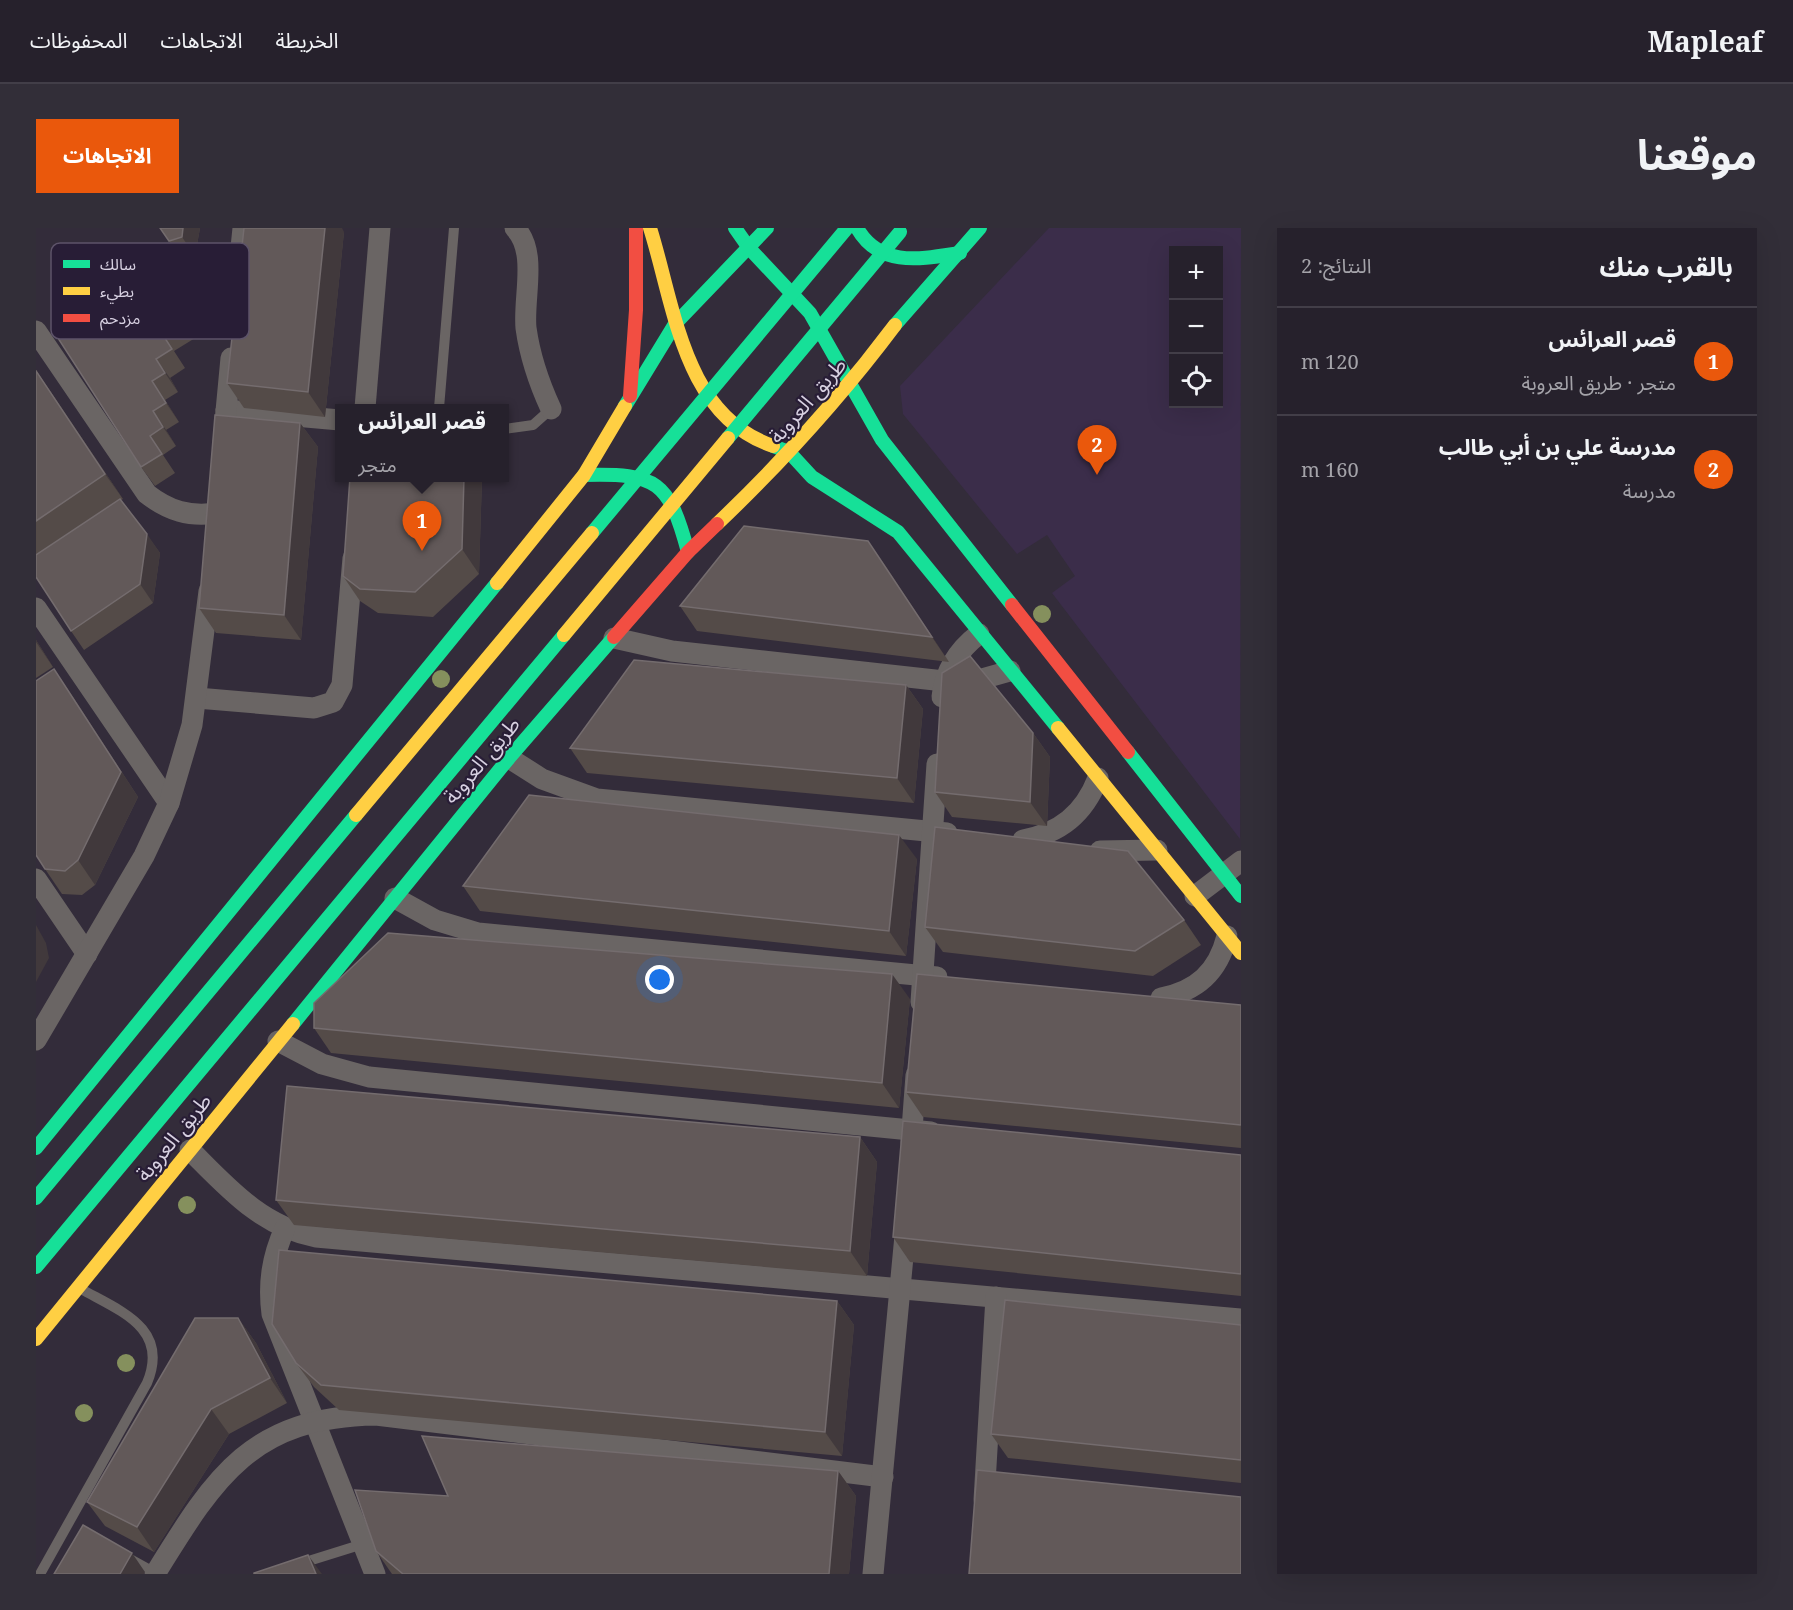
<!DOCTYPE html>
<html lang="ar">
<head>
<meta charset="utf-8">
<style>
	:root { --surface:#26212c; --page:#322e38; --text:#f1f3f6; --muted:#a4a3a9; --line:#423e48; --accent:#ea580c }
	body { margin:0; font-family:"Noto Serif","Noto Sans Arabic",serif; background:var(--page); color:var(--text); direction:rtl }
	.controls { position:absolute; right:18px; top:18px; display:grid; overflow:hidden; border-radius:0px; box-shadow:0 6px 24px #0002 }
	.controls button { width:54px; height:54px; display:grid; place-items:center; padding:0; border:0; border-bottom:2px solid var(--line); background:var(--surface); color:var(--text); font:30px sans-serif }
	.you { position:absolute; left:624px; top:752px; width:21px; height:21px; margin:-15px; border:4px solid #fff; border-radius:50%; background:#1a73e8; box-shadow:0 0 0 9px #1a73e833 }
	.badge { display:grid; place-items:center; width:39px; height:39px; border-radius:50%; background:var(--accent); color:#fff; font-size:20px; font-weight:700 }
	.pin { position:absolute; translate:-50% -50px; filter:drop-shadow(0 2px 3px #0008) }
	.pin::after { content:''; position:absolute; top:32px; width:21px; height:18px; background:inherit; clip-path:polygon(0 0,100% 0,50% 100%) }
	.popup { position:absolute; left:299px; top:176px; width:174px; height:78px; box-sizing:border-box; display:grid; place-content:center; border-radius:0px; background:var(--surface); filter:drop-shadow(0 2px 4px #0005); font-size:20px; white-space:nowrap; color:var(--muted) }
	.popup b { font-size:22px; color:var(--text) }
	.popup::after { content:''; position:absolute; left:50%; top:100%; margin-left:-12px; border:12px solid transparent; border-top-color:var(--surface) }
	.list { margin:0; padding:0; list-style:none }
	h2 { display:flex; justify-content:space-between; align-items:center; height:78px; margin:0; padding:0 24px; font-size:26px }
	h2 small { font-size:20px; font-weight:400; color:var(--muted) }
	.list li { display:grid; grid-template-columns:39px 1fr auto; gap:18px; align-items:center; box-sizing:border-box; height:108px; padding:0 24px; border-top:2px solid var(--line) }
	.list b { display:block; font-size:22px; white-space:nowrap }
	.list p { margin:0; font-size:20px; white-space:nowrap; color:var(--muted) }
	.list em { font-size:20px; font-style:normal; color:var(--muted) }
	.icon { flex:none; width:33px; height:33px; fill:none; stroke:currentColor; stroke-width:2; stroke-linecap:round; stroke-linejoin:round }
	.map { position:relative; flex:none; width:1205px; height:1346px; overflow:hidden; direction:ltr; border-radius:0px }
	header { display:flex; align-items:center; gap:36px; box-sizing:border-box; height:84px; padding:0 30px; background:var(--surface); border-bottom:2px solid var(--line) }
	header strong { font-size:28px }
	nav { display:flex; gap:33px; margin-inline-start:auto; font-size:21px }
	.intro { display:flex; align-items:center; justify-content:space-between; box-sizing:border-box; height:144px; padding:0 36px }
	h1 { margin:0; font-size:42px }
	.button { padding:15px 27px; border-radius:0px; background:var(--accent); color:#fff; font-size:21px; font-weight:700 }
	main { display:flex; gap:36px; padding:0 36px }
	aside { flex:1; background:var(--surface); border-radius:0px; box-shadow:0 6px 24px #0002 }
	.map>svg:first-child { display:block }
</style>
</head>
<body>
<header>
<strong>Mapleaf</strong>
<nav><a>الخريطة</a><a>الاتجاهات</a><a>المحفوظات</a></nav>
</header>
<div class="intro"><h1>موقعنا</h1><a class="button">الاتجاهات</a></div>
<main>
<aside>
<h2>بالقرب منك<small>النتائج: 2</small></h2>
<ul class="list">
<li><span class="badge">1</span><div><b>قصر العرائس</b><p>متجر · طريق العروبة</p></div><em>120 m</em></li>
<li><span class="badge">2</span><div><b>مدرسة علي بن أبي طالب</b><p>مدرسة</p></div><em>160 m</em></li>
</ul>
</aside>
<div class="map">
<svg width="1205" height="1346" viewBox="0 0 1205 1346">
	<rect width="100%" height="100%" fill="#332c3a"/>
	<path fill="#3b2d4a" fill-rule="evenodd" d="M1013,0H1205L1204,611L1016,365L1039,348L1011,307L981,326L867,186L864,158ZM1138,22H1182V176H1138Z"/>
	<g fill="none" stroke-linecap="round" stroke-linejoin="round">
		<g stroke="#6a6564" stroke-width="10">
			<path d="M403,180L418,0"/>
			<path d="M468,201L497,197L515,181"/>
			<path d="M92,1330L121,1346"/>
			<path d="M263,1336L327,1316"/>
			<path d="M4,1346L111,1155C134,1100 84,1083 45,1061"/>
		</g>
		<g stroke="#6a6564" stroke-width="21">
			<path d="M479,0C502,24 487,69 490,100C494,129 503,155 515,181"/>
			<path d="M197,99L207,0"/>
			<path d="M0,103L111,266C133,283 153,289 181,285"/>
			<path d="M329,180L344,0"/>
			<path d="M190,182L304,192"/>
			<path d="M187,215L195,130"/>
			<path d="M0,380L133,575"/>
			<path d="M578,410L636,423L908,453L942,452L974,443"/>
			<path d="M906,469C909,442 922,422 943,406"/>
			<path d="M161,470L278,480L297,474L306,457L317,330"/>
			<path d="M473,530L506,551L561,571L911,605"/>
			<path d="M987,612C1024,605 1048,586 1062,550"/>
			<path d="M1064,623L1121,622"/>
			<path d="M0,651L51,726"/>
			<path d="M1159,668L1205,633"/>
			<path d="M359,670L399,692L442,705L901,749"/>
			<path d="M1125,770C1161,763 1182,744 1191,708"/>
			<path d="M885,774L901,536"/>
			<path d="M0,812L108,628L133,575L156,497L173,363"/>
			<path d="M242,813L286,836L333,849L895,904"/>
			<path d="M875,915L880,847"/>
			<path d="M154,922C192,960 225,998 280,1009L1205,1091"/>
			<path d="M249,1000C236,1029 232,1055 236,1086L339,1346"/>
			<path d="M948,1272L960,1069"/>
			<path d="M119,1346C179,1249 215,1189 340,1187L847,1249"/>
			<path d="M837,1346L870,997"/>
		</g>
		<g stroke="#16e098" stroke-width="14">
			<path d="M699,0L713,20L774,85L846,212L976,377"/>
			<path d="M821,0C844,40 885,31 924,25"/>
			<path d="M859,97L944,0"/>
			<path d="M589,178L639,96L731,0"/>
			<path d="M737,218L753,224L776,249L862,304L1022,500"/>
			<path d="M548,247C621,245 633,253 652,324"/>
			<path d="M1092,524L1205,668"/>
			<path d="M257,796L473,530L578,409"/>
			<path d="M0,920L461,355"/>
		</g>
		<g stroke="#ffcf43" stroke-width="14">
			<path d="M614,0C639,79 647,187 737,218"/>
			<path d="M681,296C745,235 805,169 859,97"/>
			<path d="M461,355L548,247L589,178"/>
			<path d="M1022,500L1205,725"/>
			<path d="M0,1111L257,796"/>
		</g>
		<g stroke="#f24e42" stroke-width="14">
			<path d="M594,168L600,82V0"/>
			<path d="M976,377L1092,524"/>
			<path d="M578,409L652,324L681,296"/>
		</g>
		<g stroke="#16e098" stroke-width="14">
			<path d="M692,210L864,4"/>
			<path d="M556,305L811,0"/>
			<path d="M0,970L320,587"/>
			<path d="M0,1039L528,407"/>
		</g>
		<g stroke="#ffcf43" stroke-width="14">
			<path d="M528,407L692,210"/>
			<path d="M320,587L556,305"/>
		</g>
	</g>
	<g fill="#85905d">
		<circle cx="1006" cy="386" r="9"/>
		<circle cx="405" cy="451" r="9"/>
		<circle cx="151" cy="977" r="9"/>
		<circle cx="90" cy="1135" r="9"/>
		<circle cx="48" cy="1185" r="9"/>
	</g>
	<g fill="#544b48">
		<path d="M124,0H164L159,28L146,32Z"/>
		<path d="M308,4L289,189L208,180L191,155Z"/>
		<path d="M120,42L164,107L138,123L149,140L134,150L142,164L129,172L143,194L130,202L140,218L127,227L139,245L119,258L105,239Z"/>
		<path d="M0,142L87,271L85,272L124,325L117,375L48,422L35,403L0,349Z"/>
		<path d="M264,195L282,219L265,412L180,405L163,380Z"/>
		<path d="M446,249L443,346L397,389L342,385L324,373L307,348Z"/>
		<path d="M832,313L913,434L661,403L644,378Z"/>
		<path d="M0,412L17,439L0,450Z"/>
		<path d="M18,441L35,466L102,569L59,657L46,667L26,666L9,641Z"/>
		<path d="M870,457L887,481L878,575L551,545L534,520Z"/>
		<path d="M997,505L1014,529L1011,598L916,589L899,564Z"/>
		<path d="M881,631L870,728L444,683L427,658Z"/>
		<path d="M1148,692L1165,717L1117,748L907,724L889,699Z"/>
		<path d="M874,771L863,880L295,825L278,800Z"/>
		<path d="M1205,777V920L887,889L870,864Z"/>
		<path d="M824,909L841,934L831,1048L258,997L240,972Z"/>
		<path d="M1205,927V1068L874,1034L857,1009Z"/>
		<path d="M801,1073L818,1097L806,1228L303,1182L278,1159L260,1135Z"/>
		<path d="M202,1090L220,1115L251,1175L193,1206L118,1324L69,1298L51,1274Z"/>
		<path d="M1205,1097V1255L972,1230L955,1206Z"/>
		<path d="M802,1243L820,1268L813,1346H356L340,1323L412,1268Z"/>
	</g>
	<g fill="#41393c">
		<path d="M147,0H164L159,28L146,9Z"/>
		<path d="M289,0H306L308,4L289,189L272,164Z"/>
		<path d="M120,42L134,61L164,107L150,88Z"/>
		<path d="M120,131L134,150L142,164L129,145Z"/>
		<path d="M0,142L87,271L69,246Z"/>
		<path d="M116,153L129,172L143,194L130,175Z"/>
		<path d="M117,183L130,202L140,218L127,199Z"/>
		<path d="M264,195L282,219L265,412L248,387Z"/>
		<path d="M428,249H446L443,346L426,321Z"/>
		<path d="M111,306L124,325L117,375L104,356Z"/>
		<path d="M832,313L849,337L913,434L896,409Z"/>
		<path d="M0,412L17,439L0,414Z"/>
		<path d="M18,441L35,466L102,569L59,657L42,632Z"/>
		<path d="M870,457L887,481L878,575L861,550Z"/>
		<path d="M997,505L1014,529L1011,598L994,574Z"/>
		<path d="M863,607L881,631L870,728L853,703Z"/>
		<path d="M0,697L10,715L13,730L0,754Z"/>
		<path d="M856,746L874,771L863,880L846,855Z"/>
		<path d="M824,909L841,934L831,1048L814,1023Z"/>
		<path d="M801,1073L818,1097L806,1228L789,1204Z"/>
		<path d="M202,1090L220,1115L251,1175L234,1150Z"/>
		<path d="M175,1181L193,1206L118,1324L101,1299Z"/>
		<path d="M802,1243L820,1268L813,1346H793Z"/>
		<path d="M96,1325L109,1344L108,1346H84Z"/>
		<path d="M272,1327L286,1346H280Z"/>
	</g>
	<g fill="#625959" stroke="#746c6e" stroke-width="1.5">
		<path d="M124,0H147L146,9L133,13Z"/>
		<path d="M208,0H289L272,164L191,155Z"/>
		<path d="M120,42L150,88L125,104L136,121L120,131L129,145L116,153L130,175L117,183L127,199L114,208L126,226L105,239L20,107Z"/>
		<path d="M0,143L69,246L0,293Z"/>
		<path d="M179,187L264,195L248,387L163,380Z"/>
		<path d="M314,249H428L426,321L379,364L324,361L307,348Z"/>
		<path d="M84,271L111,306L104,356L35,403L0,349V327Z"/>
		<path d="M708,298L832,313L896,409L644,378Z"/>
		<path d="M934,428L997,505L994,574L899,564L906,445Z"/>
		<path d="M598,432L870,457L861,550L534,520Z"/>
		<path d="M18,441L85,544L42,632L29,643L9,641L0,627V453Z"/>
		<path d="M493,567L863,607L853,703L427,658Z"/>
		<path d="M899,599L1092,623L1148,692L1099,723L889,699Z"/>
		<path d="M352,705L856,746L846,855L278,800V775Z"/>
		<path d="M881,746L1205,777V897L870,864Z"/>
		<path d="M251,858L824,909L814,1023L240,972Z"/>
		<path d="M867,893L1205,927V1046L857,1009Z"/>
		<path d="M243,1022L801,1073L789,1204L285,1157L260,1135L236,1096Z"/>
		<path d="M969,1072L1205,1097V1232L955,1206Z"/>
		<path d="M159,1090H202L234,1150L175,1181L101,1299L51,1274Z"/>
		<path d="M386,1208L802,1243L793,1346H367L340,1323L319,1262L412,1268Z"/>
		<path d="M941,1242L1205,1269V1346H933Z"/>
		<path d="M47,1297L96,1325L84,1346H18Z"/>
		<path d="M272,1327L280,1346H218V1345Z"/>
	</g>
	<g text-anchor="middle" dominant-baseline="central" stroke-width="4.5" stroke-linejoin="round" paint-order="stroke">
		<g font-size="21" fill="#d7d0e1" stroke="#281d36">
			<text transform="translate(771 172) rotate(-49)">طريق العروبة</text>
			<text transform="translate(445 532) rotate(-50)">طريق العروبة</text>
			<text transform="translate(137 909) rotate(-51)">طريق العروبة</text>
		</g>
	</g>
	<rect x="15" y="15" width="198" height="96" rx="9" fill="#281d36" stroke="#5d5369" stroke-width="1.5"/>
	<rect x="27" y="32" width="27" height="8" fill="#16e098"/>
	<rect x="27" y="59" width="27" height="8" fill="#ffcf43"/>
	<rect x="27" y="86" width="27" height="8" fill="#f24e42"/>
	<g font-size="16" fill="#d7d0e1">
		<text x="64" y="42">سالك</text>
		<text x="64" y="69">بطيء</text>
		<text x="64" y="96">مزدحم</text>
	</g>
</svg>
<div class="controls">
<button>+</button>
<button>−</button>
<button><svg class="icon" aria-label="locate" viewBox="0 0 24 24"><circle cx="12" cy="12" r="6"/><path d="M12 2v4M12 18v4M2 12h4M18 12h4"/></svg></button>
</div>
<div class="you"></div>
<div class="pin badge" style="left:386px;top:323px">1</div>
<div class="popup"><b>قصر العرائس</b>متجر</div>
<div class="pin badge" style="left:1061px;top:247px">2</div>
</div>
</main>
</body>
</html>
